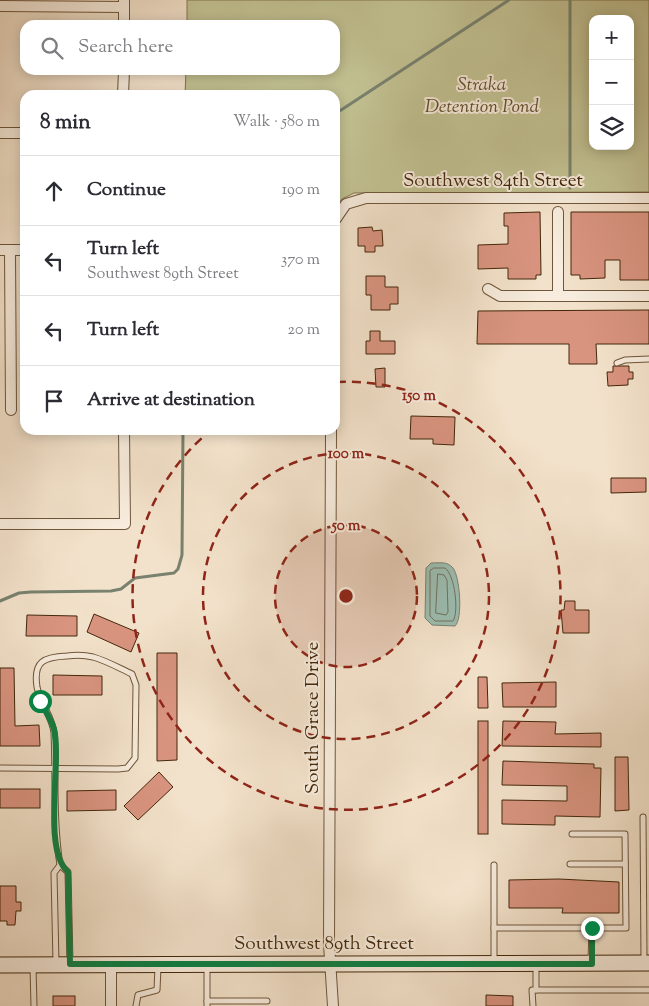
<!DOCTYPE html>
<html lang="en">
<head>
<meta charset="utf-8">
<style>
	:root { --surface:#fff; --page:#f2f2f3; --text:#2b2b33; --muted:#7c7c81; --line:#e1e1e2 }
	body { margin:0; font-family:"Sorts Mill Goudy",serif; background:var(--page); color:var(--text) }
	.controls { position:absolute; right:15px; top:15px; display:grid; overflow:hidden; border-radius:10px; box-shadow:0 2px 12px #0003 }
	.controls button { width:45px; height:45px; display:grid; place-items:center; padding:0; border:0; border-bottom:1px solid var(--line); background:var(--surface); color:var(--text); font:25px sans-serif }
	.stop { position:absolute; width:15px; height:15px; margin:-11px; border:4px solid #0b8043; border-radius:50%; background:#fff }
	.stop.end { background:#0b8043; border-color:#fff; box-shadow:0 1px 5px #0008 }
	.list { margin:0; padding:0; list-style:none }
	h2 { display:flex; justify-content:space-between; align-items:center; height:65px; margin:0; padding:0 20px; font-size:21px }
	h2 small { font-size:16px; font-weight:400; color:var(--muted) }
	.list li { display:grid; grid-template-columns:32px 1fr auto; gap:15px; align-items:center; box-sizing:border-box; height:70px; padding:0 20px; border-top:1px solid var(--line) }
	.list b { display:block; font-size:19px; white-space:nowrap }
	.list p { margin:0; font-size:16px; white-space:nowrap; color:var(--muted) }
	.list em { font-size:16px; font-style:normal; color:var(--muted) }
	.icon { flex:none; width:28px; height:28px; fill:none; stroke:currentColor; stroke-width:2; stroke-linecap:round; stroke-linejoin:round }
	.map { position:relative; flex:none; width:649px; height:1006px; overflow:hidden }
	.search { position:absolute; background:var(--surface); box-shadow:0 2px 12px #0003; left:20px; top:20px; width:320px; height:55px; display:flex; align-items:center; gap:12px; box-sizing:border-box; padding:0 18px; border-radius:15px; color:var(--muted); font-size:19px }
	.panel { position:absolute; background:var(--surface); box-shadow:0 2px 12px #0003; left:20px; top:90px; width:320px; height:345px; border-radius:15px }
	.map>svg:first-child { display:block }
</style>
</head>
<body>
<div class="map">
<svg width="649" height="1006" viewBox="0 0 649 1006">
	<rect width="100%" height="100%" fill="#f3e2cb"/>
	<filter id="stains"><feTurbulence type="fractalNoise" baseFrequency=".004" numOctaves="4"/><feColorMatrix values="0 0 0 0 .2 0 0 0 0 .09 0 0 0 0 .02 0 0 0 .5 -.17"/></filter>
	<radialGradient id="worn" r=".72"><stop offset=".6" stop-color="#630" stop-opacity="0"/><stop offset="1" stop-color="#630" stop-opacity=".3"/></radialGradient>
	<path fill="#c2c192" stroke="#82744e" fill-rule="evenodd" d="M187,0H649V192L354,193L342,199L335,207V95H185L186,70H335V25H187ZM593,19H630V146H593Z"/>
	<path fill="#9cbeb3" stroke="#78826f" d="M431,563C439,563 447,561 453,568C460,577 463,619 455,626L432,625L425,618L426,568Z"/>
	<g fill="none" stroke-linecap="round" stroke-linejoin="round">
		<g stroke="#70725e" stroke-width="1">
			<path d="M434,568H445C455,575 459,612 453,621H435L430,616V571Z"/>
			<path d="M438,574L444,575L447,580L448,612L446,615L436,613Z"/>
		</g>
		<g stroke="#78826f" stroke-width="3">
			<path d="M570,0V188"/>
			<path d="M335,114L509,0"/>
			<path d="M0,601L19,593L31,592L111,591L121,589L135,578L174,573L178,569L182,555L183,430"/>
		</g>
	</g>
	<g fill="#d99480" stroke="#43270a">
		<path d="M540,212L541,275H536V279H508V268L478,269V245L508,244V226H504V213Z"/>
		<path d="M571,212H649V280H620V260H605V278L580,279V275H571Z"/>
		<path d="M372,227L373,231L382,230L383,246H375V252H365V246H358V228Z"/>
		<path d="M366,276H385V287H398V304H390V310H371V295H366Z"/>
		<path d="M649,310V344H596L597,364H569V344H477L478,311Z"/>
		<path d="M370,331H380V341H395V354H366V341H370Z"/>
		<path d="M613,366H629V372H633V379H628V385L608,386L607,372H613Z"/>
		<path d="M385,368V387H376L375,369Z"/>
		<path d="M411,416L455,417L454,445L433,444V439H410Z"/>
		<path d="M611,478H646V492L611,493Z"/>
		<path d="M565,601H575V610H589V633H563L561,610H564Z"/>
		<path d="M94,614L139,633L131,652L87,632Z"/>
		<path d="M27,615L77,616V636H26Z"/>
		<path d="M157,653H177V760L157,761Z"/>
		<path d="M0,668H14L15,726L39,725L40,746H0Z"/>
		<path d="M53,675L102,676V695H53Z"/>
		<path d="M478,677H487L488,708H478Z"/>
		<path d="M556,682V707H503L502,683Z"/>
		<rect x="478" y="721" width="10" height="113"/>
		<path d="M503,721L556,722L555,734L601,733V747L502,746Z"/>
		<path d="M615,757H628L629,810L615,811Z"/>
		<path d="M503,761L594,764V768H601L600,817L555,816V825L502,824V800L567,801V786L502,785Z"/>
		<path d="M159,772L173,787L138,820L124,806Z"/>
		<rect x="0" y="789" width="40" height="19"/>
		<path d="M116,790V810L67,811V791Z"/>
		<path d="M559,879L619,882V913H562L563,908H509V880Z"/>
		<path d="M0,886H16V902H21V911H16L15,925H7V921H0Z"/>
		<path d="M486,995L513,996V1006H486Z"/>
		<rect x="53" y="996" width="22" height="10"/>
	</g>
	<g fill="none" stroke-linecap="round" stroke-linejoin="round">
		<defs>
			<g id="service">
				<path d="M617,363L625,360L649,359"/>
				<path d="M0,768L118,769L127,768L135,758L136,685L132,674C119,668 107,661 93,657C85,655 75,655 67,656C44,657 33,661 37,687C40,703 53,718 54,733C56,778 53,820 60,865"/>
				<path d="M643,817L644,960"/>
				<path d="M572,834H625L626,928H592L591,960"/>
				<path d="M570,864H625"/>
				<path d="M494,865V928"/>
				<path d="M494,962V928H592"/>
				<path d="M56,963L54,873L60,865L68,872L70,963"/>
				<path d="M536,966V990"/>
				<path d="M33,967L34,1006"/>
				<path d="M207,1001H267"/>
				<path d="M136,1006L138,995L157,990L158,967"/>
				<path d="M207,1006V967"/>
				<path d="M533,1006L532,990H649"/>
			</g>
			<g id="minor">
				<path d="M0,6L124,7"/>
				<path d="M124,25V1"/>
				<path d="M123,95L124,70"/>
				<path d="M0,133H25"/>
				<path d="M335,220L346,204L366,198H649"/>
				<path d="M0,250H25"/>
				<path d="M10,250L11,410"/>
				<path d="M488,289L500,296H649"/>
				<path d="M558,296V212"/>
				<path d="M331,430L329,944L333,1006"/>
				<path d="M0,524H125L124,430"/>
				<path d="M111,964V1006"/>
			</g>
			<path id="secondary" d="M0,965L649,963"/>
		</defs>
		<use href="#service" stroke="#6f563a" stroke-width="7"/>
		<use href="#minor" stroke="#6f563a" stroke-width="12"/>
		<use href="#secondary" stroke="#43270a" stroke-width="17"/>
		<use href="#service" stroke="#f7ecdd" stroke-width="5"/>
		<use href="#minor" stroke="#f7ecdd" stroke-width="10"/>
		<use href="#secondary" stroke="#f7ecdd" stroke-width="15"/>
	</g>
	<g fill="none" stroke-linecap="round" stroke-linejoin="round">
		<path stroke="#0b8043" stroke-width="6" d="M40,701C45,710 51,719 54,729C62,763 42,849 68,872L70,964H592V928"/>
	</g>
	<circle cx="346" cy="596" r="71" fill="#8f2418" fill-opacity=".12"/>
	<g fill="none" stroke="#8f2418" stroke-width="2.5" stroke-dasharray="9 6">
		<circle cx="346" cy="596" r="71"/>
		<circle cx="346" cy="596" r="143"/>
		<path d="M337 382A214 214 0 1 1 210 431"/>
	</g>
	<g text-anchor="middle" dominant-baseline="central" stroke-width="4" stroke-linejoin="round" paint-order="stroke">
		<g font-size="19" font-style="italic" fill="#634e2c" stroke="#f7ecdd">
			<text x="482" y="85">Straka<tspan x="482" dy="22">Detention Pond</tspan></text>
		</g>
		<g font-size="19" fill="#43270a" stroke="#f7ecdd">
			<text x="493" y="181">Southwest 84th Street</text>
			<text transform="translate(313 718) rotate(-90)">South Grace Drive</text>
			<text x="324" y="944">Southwest 89th Street</text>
		</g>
	</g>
	<circle cx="346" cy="596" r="8" fill="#8f2418" stroke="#f7ecdd" stroke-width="2.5"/>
	<g font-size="15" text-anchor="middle" font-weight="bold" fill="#8f2418" stroke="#f7ecdd" stroke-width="4" stroke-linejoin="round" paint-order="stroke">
		<text x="419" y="400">150 m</text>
		<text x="346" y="458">100 m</text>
		<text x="346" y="530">50 m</text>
	</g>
	<rect width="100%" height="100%" filter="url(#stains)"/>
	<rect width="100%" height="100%" fill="url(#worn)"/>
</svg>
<div class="controls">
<button>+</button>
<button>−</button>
<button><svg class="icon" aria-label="layers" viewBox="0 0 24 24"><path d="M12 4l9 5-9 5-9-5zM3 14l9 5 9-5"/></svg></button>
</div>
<div class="stop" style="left:40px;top:701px"></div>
<div class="stop end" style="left:592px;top:928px"></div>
<div class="search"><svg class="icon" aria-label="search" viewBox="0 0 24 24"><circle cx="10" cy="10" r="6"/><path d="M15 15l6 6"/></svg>Search here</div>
<section class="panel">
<h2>8 min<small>Walk · 580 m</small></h2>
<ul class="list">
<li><svg class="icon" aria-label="ahead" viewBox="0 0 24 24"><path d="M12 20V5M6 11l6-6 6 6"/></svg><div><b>Continue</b></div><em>190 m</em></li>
<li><svg class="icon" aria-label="left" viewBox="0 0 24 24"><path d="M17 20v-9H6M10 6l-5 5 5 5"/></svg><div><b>Turn left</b><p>Southwest 89th Street</p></div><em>370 m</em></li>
<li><svg class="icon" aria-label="left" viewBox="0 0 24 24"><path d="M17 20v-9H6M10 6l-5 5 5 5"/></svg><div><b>Turn left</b></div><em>20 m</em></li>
<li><svg class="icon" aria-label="arrive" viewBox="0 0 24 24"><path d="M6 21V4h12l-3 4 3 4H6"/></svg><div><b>Arrive at destination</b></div></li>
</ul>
</section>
</div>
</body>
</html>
